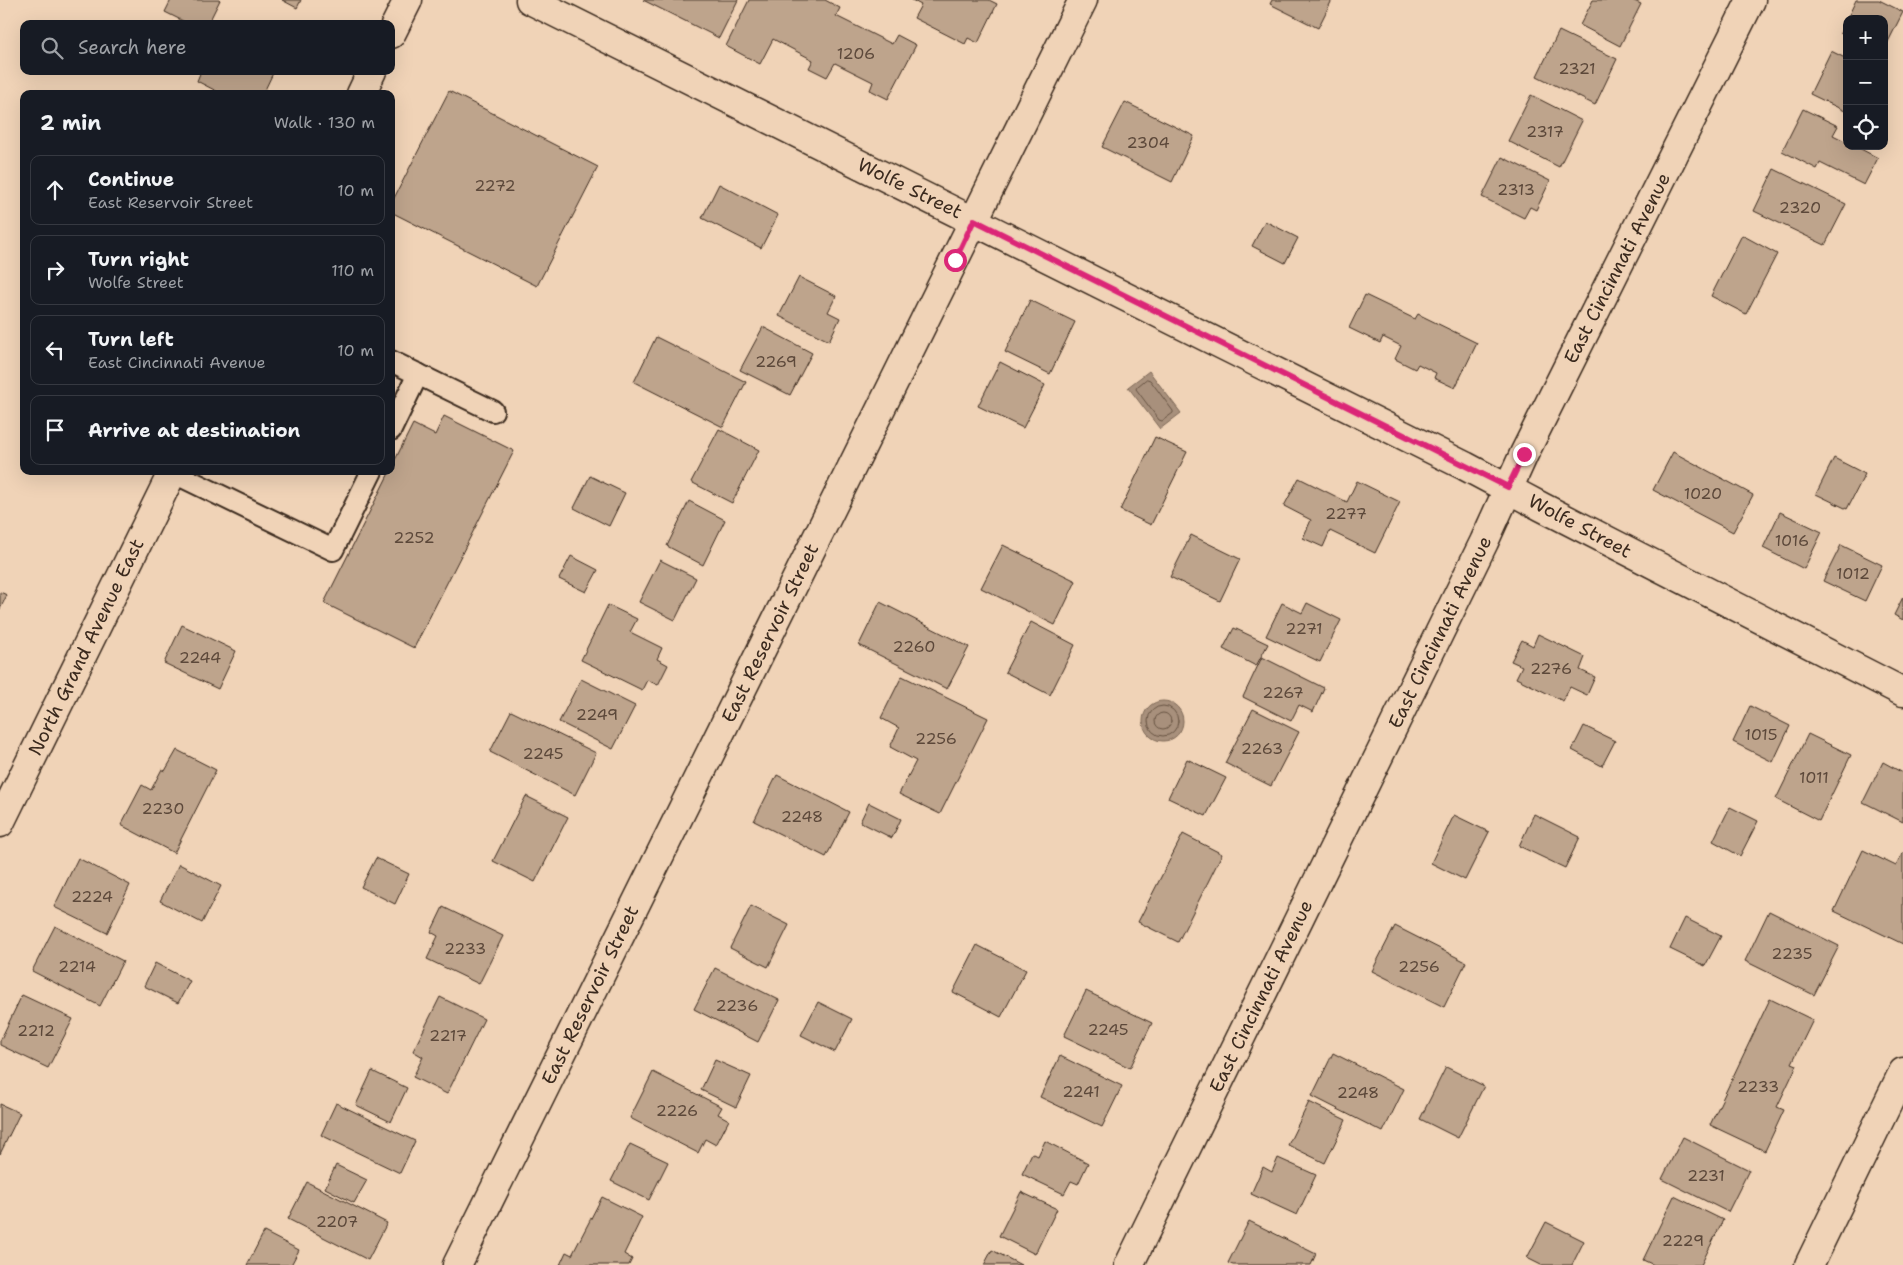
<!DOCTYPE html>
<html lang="en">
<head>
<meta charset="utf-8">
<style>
	:root { --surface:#171b24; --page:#20242c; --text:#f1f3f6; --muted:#9ea1a6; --line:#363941 }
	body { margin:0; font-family:"Shantell Sans",sans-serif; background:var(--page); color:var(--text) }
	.controls { position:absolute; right:15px; top:15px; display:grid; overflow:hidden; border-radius:10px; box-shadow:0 5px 20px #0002 }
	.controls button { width:45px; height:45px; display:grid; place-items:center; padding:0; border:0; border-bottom:1px solid var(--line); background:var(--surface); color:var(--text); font:25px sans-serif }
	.stop { position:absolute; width:15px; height:15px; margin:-11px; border:4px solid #db2777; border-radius:50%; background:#fff }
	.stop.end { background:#db2777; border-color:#fff; box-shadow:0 1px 5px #0008 }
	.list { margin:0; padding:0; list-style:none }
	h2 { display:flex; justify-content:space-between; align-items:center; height:65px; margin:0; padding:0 20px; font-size:21px }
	h2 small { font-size:16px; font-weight:400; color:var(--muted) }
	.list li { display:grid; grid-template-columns:32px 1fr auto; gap:15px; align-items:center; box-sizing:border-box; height:70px; margin:0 10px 10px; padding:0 10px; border:1px solid var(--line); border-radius:10px }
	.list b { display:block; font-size:19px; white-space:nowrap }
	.list p { margin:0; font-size:16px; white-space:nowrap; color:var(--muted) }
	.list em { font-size:16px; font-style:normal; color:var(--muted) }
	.icon { flex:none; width:28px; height:28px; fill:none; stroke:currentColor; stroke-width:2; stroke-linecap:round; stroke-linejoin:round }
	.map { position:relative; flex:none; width:1903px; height:1265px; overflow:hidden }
	.search { position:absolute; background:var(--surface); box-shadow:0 5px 20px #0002; left:20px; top:20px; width:375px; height:55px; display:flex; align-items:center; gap:12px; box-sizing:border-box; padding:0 18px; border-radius:10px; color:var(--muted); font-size:19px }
	.panel { position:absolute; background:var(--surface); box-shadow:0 5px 20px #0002; left:20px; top:90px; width:375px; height:385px; border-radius:10px }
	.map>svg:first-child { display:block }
</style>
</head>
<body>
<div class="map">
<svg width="1903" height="1265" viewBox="0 0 1903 1265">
	<rect width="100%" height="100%" fill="#f0d3b7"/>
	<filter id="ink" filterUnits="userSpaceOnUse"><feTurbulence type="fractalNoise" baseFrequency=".02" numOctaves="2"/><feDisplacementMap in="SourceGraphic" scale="10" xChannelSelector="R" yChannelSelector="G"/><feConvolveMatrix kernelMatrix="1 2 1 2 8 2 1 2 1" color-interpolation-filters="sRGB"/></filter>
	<g filter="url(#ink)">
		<g fill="#a8907b" stroke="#7c6756">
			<path d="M1149,371L1181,413L1160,429L1128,387Z"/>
			<circle cx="1163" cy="721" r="20"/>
		</g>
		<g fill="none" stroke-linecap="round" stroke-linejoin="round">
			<g stroke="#675343" stroke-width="1">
				<path d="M1147,379L1150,380L1173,411V413L1162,421L1159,420L1136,389L1137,387Z"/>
				<circle cx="1163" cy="721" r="15"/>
				<circle cx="1163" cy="721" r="8"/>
			</g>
		</g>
		<g fill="#bea48c" stroke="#3b2a1e">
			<path d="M171,0H220L208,24H189L165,12Z"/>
			<path d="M282,0H301L297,8Z"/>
			<path d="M643,0H738L719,38Z"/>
			<path d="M749,0H825L840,8L836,16L892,44L897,35L916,45L888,99L870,90L873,82L835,63L827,77L809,68L813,60L773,39L760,64L726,46Z"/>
			<path d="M912,0H989L997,4L978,43L968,38L965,44L914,18L921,5Z"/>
			<path d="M1272,0H1332L1318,28L1270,4Z"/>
			<path d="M1593,0H1632L1641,4L1620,46L1580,25Z"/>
			<path d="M1856,0H1879L1903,12L1884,50V19H1847Z"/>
			<path d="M1847,19V36L1840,33Z"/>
			<path d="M1559,31L1617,59L1595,105L1537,76Z"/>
			<path d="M1831,51L1847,59V112L1810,94Z"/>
			<path d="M201,71H274L263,94H222L197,81Z"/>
			<path d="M449,91L598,167L537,286L391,212V204Z"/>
			<path d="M1531,95L1582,121L1559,167L1508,141Z"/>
			<path d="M1125,102L1194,136L1172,182L1102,147Z"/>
			<path d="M1803,109L1838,126L1833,135L1847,142V146H1855L1878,158L1864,185L1820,163L1817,169L1782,151Z"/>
			<path d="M1502,157L1550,181L1536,210L1530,207L1524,218L1482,197Z"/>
			<path d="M1774,169L1846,204L1825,245L1754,211Z"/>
			<path d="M719,184L778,215L761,248L702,218Z"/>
			<path d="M1265,221L1298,238L1285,263L1252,246Z"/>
			<path d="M1742,235L1777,254L1746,314L1711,296Z"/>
			<path d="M799,277L836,296L828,312L840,318L829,341L779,316Z"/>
			<path d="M1365,295L1415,319L1418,314L1477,343L1455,388L1434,378L1436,373L1418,364L1415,369L1395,359L1401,346L1383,337L1380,343L1349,328Z"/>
			<path d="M1030,300L1075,322L1050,374L1005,352Z"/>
			<path d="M763,327L812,353L790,395L740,370Z"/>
			<path d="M656,337L746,382L723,427L634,382Z"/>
			<path d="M1000,362L1045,385L1023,428L978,406Z"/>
			<path d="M444,416L514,451L414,648L324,603L390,471H391V468L413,424L435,435Z"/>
			<path d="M719,429L759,450L732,503L691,482Z"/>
			<path d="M1155,437L1187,452L1151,525L1120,510Z"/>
			<path d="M1673,452L1753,495L1733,532L1653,490Z"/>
			<path d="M1834,458L1865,474L1847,509L1816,494Z"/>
			<path d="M590,476L625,493L609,526L574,508Z"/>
			<path d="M1299,478L1347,502L1357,481L1400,502L1375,553L1330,531L1323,547L1303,538L1311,520L1284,506Z"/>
			<path d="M689,501L725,520L703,565L667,546Z"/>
			<path d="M1780,512L1822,532L1804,569L1763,548Z"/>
			<path d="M1191,535L1240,559L1220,601L1170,577Z"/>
			<path d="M1003,545L1076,581L1055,625L981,588Z"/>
			<path d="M1841,545L1882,565L1865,601L1823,581Z"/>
			<path d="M571,556L598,570L586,592L559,579Z"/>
			<path d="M660,560L696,578L675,620L639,602Z"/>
			<path d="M0,592L7,595L0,609Z"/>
			<path d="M1903,597V620L1894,615Z"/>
			<path d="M880,602L969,647L947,689L859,645Z"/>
			<path d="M1282,603L1302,613L1307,603L1341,620L1320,662L1266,636Z"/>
			<path d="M608,605L637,619L630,632L662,648L657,659L668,665L658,685L647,680L642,690L581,660Z"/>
			<path d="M1031,622L1075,645L1050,695L1005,672Z"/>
			<path d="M182,625L236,651L218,689L164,663Z"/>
			<path d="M1234,628L1268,644L1256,666L1223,649Z"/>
			<path d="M1538,634L1585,657L1580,670L1595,677L1587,695L1570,687L1563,701L1516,678L1522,666L1511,661L1522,640L1533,646Z"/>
			<path d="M1262,657L1324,688L1313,712L1299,705L1291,721L1243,697Z"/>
			<path d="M902,676L988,718L940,814L899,794L916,761L890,747L899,728L881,718Z"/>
			<path d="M581,679L635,706L613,749L559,722Z"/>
			<path d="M1750,706L1790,726L1773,762L1733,742Z"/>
			<path d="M1253,709L1299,732L1271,786L1225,763Z"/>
			<path d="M511,711L596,753L575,795L490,752Z"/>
			<path d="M1584,726L1615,741L1602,766L1572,750Z"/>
			<path d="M1808,734L1851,755L1819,821L1776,799Z"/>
			<path d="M177,750L216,770L174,853L121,825L142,785L151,790L162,769L165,771Z"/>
			<path d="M1187,759L1226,778L1206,816L1168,798Z"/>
			<path d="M1883,762L1903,773V822L1863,802Z"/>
			<path d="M777,775L849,812L826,857L754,821Z"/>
			<path d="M526,796L568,817L535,882L493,861Z"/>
			<path d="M869,803L901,819L892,838L860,822Z"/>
			<path d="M1730,807L1758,821L1740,856L1713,841Z"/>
			<path d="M1534,814L1580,837L1565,868L1519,846Z"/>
			<path d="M1454,815L1489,832L1465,880L1431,863Z"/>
			<path d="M1183,834L1222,854L1178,942L1138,922Z"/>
			<path d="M1863,850L1896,866L1903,852V944L1834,911Z"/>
			<path d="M78,858L130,885L107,933L54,907Z"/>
			<path d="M376,858L409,874L395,904L361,887Z"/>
			<path d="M179,864L221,886L202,923L160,901Z"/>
			<path d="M751,906L789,925L768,967L730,948Z"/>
			<path d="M443,907L503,936L479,984L427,959L438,936L431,932Z"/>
			<path d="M1769,911L1839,946L1814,995L1745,961Z"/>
			<path d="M1685,918L1721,936L1705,966L1670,949Z"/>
			<path d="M55,926L123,961L100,1006L32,971Z"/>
			<path d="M1395,926L1466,962L1444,1007L1372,971Z"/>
			<path d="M977,945L1026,970L1001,1017L953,992Z"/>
			<path d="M155,963L190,981L178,1003L144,986Z"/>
			<path d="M715,968L779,1000L758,1042L694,1009Z"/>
			<path d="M1086,991L1152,1023L1130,1068L1064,1036Z"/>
			<path d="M22,995L73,1019L48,1068L0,1045V1041Z"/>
			<path d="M440,997L484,1019L447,1094L413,1077L423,1057L413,1051Z"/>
			<path d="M1770,999L1813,1020L1792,1063L1797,1065L1777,1107L1784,1110L1765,1151L1710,1125Z"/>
			<path d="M818,1002L852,1019L835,1052L801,1035Z"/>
			<path d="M1333,1053L1404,1089L1383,1132L1312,1096Z"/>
			<path d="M1060,1056L1122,1086L1102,1127L1040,1097Z"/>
			<path d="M715,1060L751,1076L736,1107L701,1090Z"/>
			<path d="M1446,1067L1484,1086L1458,1138L1420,1119Z"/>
			<path d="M372,1071L407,1088L391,1122L356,1105Z"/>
			<path d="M653,1072L722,1107L718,1114L729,1120L716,1145L705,1139L698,1153L630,1118Z"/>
			<path d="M1309,1102L1346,1120L1325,1163L1288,1145Z"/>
			<path d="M336,1103L415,1141L400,1173L321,1135Z"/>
			<path d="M0,1104L20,1113L0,1154Z"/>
			<path d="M1683,1137L1749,1170L1728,1212L1662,1179Z"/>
			<path d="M1045,1141L1088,1163L1078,1184L1071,1181L1064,1194L1022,1174L1032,1153L1038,1156Z"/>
			<path d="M630,1144L668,1162L649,1200L611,1181Z"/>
			<path d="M1278,1158L1316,1175L1297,1215L1251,1194L1263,1167L1272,1172Z"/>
			<path d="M336,1165L367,1180L354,1203L325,1188Z"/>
			<path d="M307,1182L387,1223L368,1260L288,1219Z"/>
			<path d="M1021,1192L1057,1209L1035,1254L999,1236Z"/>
			<path d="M1674,1196L1723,1220L1701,1265H1654L1643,1260Z"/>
			<path d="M602,1197L642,1217L624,1254L632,1259L629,1265H560L566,1252L572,1255Z"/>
			<path d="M1249,1221L1316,1254L1311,1265H1233L1228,1263Z"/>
			<path d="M1546,1222L1584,1241L1572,1265H1541L1527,1258Z"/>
			<path d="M264,1232L299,1250L291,1265H247Z"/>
			<path d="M992,1250L1021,1265H984Z"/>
		</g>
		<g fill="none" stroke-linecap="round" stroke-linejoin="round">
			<defs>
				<g id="lane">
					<path d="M391,361L493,411"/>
					<path d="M391,430L418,374"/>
					<path d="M172,472L333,550L372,471"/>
				</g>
				<g id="street">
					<path d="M530,0L1465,466L1542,507L1903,692"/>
					<path d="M457,1265L1083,0"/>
					<path d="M1129,1265L1484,542L1524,454L1751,0"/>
					<path d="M1809,1265L1903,1072"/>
				</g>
				<g id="secondary">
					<path d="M391,34L408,0"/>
					<path d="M361,94L372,71"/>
					<path d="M0,823L173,471"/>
				</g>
			</defs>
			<use href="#lane" stroke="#3b2a1e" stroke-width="24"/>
			<use href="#street" stroke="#3b2a1e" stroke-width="31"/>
			<use href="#secondary" stroke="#3b2a1e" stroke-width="31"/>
			<use href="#lane" stroke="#f0d3b7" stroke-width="20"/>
			<use href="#street" stroke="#f0d3b7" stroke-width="28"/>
			<use href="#secondary" stroke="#f0d3b7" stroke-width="28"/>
		</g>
	</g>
	<g fill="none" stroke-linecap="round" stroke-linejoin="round" filter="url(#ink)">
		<path stroke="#db2777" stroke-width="6" d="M955,260L974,220L1508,487L1524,454"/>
	</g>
	<g text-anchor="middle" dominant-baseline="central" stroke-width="5" stroke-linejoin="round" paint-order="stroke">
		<g font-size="16" fill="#5c483a">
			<text x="856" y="53">1206</text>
			<text x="1577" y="68">2321</text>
			<text x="1545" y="131">2317</text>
			<text x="1148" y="142">2304</text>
			<text x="495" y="185">2272</text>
			<text x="1516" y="189">2313</text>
			<text x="1800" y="207">2320</text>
			<text x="776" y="361">2269</text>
			<text x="1703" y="493">1020</text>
			<text x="1346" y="513">2277</text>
			<text x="414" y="537">2252</text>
			<text x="1792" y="540">1016</text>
			<text x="1853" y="573">1012</text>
			<text x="1304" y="628">2271</text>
			<text x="914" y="646">2260</text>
			<text x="200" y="657">2244</text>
			<text x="1551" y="668">2276</text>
			<text x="1283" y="692">2267</text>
			<text x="597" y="714">2249</text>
			<text x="1761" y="734">1015</text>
			<text x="936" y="738">2256</text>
			<text x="1262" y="748">2263</text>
			<text x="543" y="753">2245</text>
			<text x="1814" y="777">1011</text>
			<text x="163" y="808">2230</text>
			<text x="802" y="816">2248</text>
			<text x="92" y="896">2224</text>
			<text x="465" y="948">2233</text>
			<text x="1792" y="953">2235</text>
			<text x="77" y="966">2214</text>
			<text x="1419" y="966">2256</text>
			<text x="737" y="1005">2236</text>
			<text x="1108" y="1029">2245</text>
			<text x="36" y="1030">2212</text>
			<text x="448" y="1035">2217</text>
			<text x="1758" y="1086">2233</text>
			<text x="1081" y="1091">2241</text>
			<text x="1358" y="1092">2248</text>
			<text x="677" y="1110">2226</text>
			<text x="1706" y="1175">2231</text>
			<text x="337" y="1221">2207</text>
			<text x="1683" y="1240">2229</text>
		</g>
		<g font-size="19" fill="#3b2a1e" stroke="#f0d3b7">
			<text transform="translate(910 188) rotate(26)">Wolfe Street</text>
			<text transform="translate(1617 268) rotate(-63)">East Cincinnati Avenue</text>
			<text transform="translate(1580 526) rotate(28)">Wolfe Street</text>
			<text transform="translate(1440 632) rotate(-64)">East Cincinnati Avenue</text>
			<text transform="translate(770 633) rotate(-64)">East Reservoir Street</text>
			<text transform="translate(86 647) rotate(-64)">North Grand Avenue East</text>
			<text transform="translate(590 995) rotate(-64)">East Reservoir Street</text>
			<text transform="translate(1261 996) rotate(-64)">East Cincinnati Avenue</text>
		</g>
	</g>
</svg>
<div class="controls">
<button>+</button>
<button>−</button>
<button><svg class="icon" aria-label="locate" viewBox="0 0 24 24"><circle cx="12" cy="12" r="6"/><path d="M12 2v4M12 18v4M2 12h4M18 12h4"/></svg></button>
</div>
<div class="stop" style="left:955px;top:260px"></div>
<div class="stop end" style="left:1524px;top:454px"></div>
<div class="search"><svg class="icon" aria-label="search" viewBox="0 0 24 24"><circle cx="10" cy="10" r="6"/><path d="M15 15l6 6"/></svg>Search here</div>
<section class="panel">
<h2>2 min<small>Walk · 130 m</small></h2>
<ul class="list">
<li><svg class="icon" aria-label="ahead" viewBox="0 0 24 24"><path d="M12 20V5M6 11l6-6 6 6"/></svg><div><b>Continue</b><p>East Reservoir Street</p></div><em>10 m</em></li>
<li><svg class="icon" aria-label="right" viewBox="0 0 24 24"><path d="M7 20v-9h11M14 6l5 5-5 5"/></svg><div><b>Turn right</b><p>Wolfe Street</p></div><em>110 m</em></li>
<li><svg class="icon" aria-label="left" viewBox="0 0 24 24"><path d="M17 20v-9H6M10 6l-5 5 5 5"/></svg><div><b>Turn left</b><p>East Cincinnati Avenue</p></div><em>10 m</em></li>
<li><svg class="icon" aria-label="arrive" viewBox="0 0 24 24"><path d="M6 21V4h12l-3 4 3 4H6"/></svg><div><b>Arrive at destination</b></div></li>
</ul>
</section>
</div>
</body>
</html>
